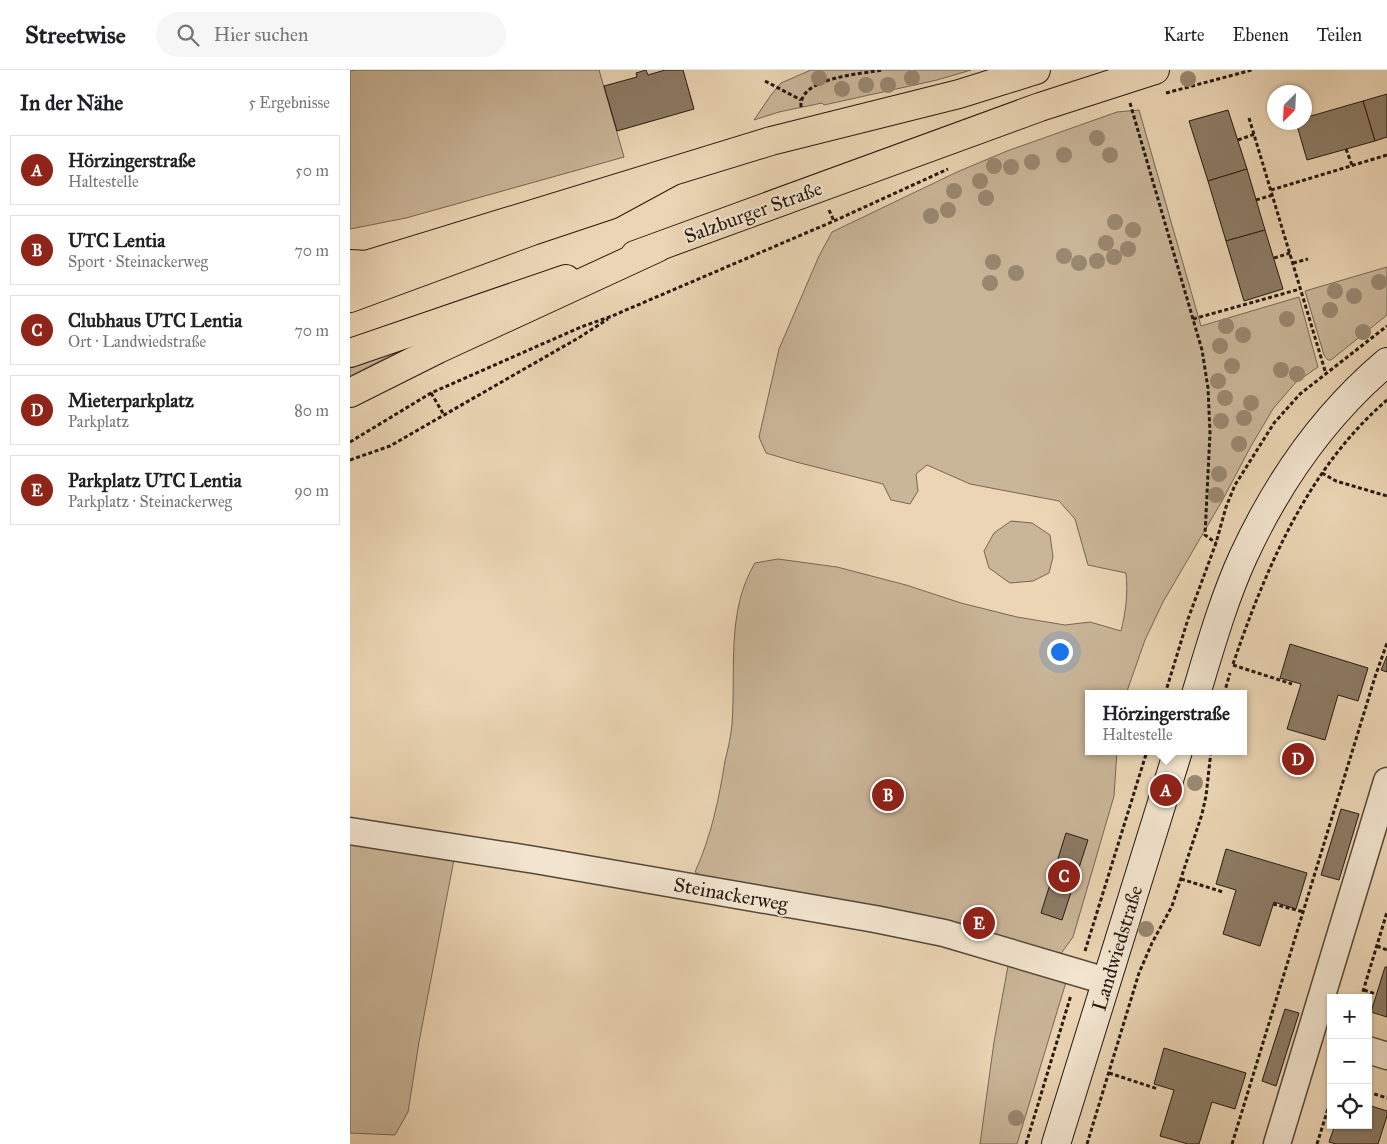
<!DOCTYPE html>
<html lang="de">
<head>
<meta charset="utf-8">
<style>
	:root { --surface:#fff; --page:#f6f6f6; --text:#202124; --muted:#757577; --line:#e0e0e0; --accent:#8f2418 }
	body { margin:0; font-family:"IM FELL Great Primer",serif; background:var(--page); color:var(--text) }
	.controls { position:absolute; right:15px; bottom:15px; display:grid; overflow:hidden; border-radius:0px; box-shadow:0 1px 4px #0004 }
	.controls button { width:45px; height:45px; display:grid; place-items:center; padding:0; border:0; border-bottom:1px solid var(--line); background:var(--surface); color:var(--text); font:25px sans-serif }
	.compass { position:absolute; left:917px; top:15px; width:45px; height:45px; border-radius:50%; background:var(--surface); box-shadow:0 1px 4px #0004; rotate:204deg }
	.you { position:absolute; left:709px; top:581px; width:18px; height:18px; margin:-12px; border:4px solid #fff; border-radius:50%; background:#1a73e8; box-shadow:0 0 0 8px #1a73e833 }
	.badge { display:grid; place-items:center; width:32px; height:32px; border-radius:50%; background:var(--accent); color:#fff; font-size:16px; font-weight:700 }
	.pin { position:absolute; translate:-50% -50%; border:2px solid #fff; box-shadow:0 1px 5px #0006 }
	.popup { position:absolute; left:735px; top:620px; width:162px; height:65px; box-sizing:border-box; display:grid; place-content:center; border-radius:0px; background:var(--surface); filter:drop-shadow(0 1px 4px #0005); font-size:16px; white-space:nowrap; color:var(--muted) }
	.popup b { font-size:19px; color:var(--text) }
	.popup::after { content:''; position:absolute; left:50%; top:100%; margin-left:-10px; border:10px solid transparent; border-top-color:var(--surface) }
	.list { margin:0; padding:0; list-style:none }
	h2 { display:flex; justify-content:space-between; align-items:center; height:65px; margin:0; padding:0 20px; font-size:21px }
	h2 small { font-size:16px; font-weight:400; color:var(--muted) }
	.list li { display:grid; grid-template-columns:32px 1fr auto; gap:15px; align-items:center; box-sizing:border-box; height:70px; margin:0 10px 10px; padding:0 10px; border:1px solid var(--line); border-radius:0px }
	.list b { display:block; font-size:19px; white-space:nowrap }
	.list p { margin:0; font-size:16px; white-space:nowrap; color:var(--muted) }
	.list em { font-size:16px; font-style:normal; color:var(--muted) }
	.icon { flex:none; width:28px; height:28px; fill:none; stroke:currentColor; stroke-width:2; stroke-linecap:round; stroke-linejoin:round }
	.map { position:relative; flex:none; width:1037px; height:1074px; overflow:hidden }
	header { display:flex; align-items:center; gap:30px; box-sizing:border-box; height:70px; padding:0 25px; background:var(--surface); border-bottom:1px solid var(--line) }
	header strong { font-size:24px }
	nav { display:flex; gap:28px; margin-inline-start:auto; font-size:18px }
	.search { width:350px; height:45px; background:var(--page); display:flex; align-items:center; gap:12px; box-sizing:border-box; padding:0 18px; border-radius:28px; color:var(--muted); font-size:19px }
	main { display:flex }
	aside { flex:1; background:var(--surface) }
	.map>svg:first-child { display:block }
</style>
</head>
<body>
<header>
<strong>Streetwise</strong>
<div class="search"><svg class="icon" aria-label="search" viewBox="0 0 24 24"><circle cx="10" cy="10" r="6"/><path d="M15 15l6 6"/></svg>Hier suchen</div>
<nav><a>Karte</a><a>Ebenen</a><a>Teilen</a></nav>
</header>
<main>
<aside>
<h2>In der Nähe<small>5 Ergebnisse</small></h2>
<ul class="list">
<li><span class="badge">A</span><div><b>Hörzingerstraße</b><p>Haltestelle</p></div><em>50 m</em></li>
<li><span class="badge">B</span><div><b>UTC Lentia</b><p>Sport · Steinackerweg</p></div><em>70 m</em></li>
<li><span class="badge">C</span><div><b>Clubhaus UTC Lentia</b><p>Ort · Landwiedstraße</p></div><em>70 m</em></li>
<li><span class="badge">D</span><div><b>Mieterparkplatz</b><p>Parkplatz</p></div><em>80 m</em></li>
<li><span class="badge">E</span><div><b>Parkplatz UTC Lentia</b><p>Parkplatz · Steinackerweg</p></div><em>90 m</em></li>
</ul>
</aside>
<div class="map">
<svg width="1037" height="1074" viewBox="0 0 1037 1074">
	<rect width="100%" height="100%" fill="#ebd5b4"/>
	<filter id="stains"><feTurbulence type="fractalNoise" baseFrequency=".004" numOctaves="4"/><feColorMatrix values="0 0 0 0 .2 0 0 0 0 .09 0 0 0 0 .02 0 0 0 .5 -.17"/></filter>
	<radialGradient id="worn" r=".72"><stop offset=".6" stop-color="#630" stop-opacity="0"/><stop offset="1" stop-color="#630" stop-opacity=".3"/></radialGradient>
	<g fill="#c9b598" stroke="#776754">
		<path d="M5,0H249L274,87L56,148L0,159V1Z"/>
		<path d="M461,0H621L587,10L474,35L472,33L429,42L404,50L421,25L431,13Z"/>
		<path d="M789,40L851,256L949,227L968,297L945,313L923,339L901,376L872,431L813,532L795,570L776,624H738V681H767L764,726L723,867L710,885L364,812L345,802C361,767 369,729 375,691C378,679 381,666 382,654C386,600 376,541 405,493L428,489L487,497L556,515L611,533L667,547L715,555L740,552L771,561C776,541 778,523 776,503L738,495L725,449L709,431L620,414L577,395L566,404L568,421L560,434L541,430L533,414L446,392L416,383L409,367L429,279L469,186L482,162L607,102L657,81L767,42Z"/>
		<path d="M1037,197V245L981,290H978L974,285L955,221Z"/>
		<path d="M88,262L0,306V294Z"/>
		<path d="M661,451L682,453L700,465L703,487L699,503L683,511L660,513L639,498L634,481L644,463Z"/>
		<path d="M0,769L105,784L69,972L58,1042L45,1065L0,1063Z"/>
		<path d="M658,896L716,912L667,1074H630L644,972Z"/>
	</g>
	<g fill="#8c7b65" stroke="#251910">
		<path d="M296,0L298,5L315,0H333L344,39L267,61L254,16L287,7L286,3Z"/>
		<path d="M1037,24V67L1025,71L1013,31Z"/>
		<path d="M1013,31L1025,71L957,90L946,52H954V48Z"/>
		<path d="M878,40L897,99L858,111L839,51Z"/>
		<path d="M897,99L915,160L876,171L858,111Z"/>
		<path d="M915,160L933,219L894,231L876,171Z"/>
		<path d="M940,574L1018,598L1008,631L988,625L975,670L937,659L951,614L930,608Z"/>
		<path d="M1037,586V602L1031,600Z"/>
		<path d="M991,739L1009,744L989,810L971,805Z"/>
		<path d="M716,763L738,770L712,850L691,843Z"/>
		<path d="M876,779L957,803L946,839L924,832L910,876L873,864L886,820L866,814Z"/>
		<path d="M1035,897H1037V947L1021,942Z"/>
		<path d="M935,939L949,943L926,1016L912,1011Z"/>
		<path d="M814,978L896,1003L885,1039L862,1032L849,1074H838L810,1066L824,1020L804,1014Z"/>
		<path d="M1018,1035L1037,1041V1046L1028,1074H986L979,1072L985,1055H1018Z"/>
	</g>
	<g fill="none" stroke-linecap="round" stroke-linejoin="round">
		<defs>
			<g id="minor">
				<path d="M0,761L185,790L525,849L594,863L756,911"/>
				<path d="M1018,980L1037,986"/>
				<path d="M927,1074L1037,711"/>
			</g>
			<g id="secondary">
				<path d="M846,624C860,578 873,531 893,487C928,411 973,346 1037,292"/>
				<path d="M706,1074L828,681"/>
			</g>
			<g id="primary">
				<path d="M285,185L690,37L805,0"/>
				<path d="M0,200L421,71L609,24L686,0"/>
				<path d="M0,283L216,209"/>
			</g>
			<g id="motorway">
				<path d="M0,194L17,195"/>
				<path d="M0,228L182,161L260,135L319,103"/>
				<path d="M0,323L88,279L307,178"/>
			</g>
		</defs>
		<use href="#minor" stroke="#564839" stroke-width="29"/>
		<use href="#secondary" stroke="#251910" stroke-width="30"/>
		<use href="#primary" stroke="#251910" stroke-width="30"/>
		<use href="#motorway" stroke="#251910" stroke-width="30"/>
		<g stroke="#251910" stroke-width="3" stroke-dasharray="4 2.5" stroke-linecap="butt">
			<path d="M415,11L451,30"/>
			<path d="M816,23L902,0"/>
			<path d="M780,33L852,280L858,318L860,363L855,465L866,473"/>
			<path d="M451,37C449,7 511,4 533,0"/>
			<path d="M899,48L976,304"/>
			<path d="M888,70L905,64"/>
			<path d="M996,79L1002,95"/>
			<path d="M921,120L1037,85"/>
			<path d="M906,130L923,125"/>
			<path d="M479,140L484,151"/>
			<path d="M924,188L940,183"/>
			<path d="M943,193L958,189"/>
			<path d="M843,249L950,219"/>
			<path d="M81,323L94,345"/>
			<path d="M0,372L81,323L231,257L262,246L484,151L598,99"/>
			<path d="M0,390L40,376L230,267L258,249"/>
			<path d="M972,403L986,411L1037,426"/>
			<path d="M883,594C916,498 958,398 1037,330"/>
			<path d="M883,595L942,614"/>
			<path d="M815,624L838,549L866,473L876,437L885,415L924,353L950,324L1037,256"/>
			<path d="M874,624L880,603"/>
			<path d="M831,809L873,822"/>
			<path d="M923,834L954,842"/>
			<path d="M1027,876L1037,880"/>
			<path d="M735,881L797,681"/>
			<path d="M1014,920L1026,924"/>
			<path d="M1011,928L1037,842"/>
			<path d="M759,1003L808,1019"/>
			<path d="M1018,1022L1037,1028"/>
			<path d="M676,1074L721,925"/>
			<path d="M737,1074L789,903L802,873L822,836L852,744L856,726L861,681"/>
			<path d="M882,1074L1025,607L1037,573"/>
			<path d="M967,1074L981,1029"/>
		</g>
		<use href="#minor" stroke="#f2e4ce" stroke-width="26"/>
		<use href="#secondary" stroke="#f2e4ce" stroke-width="28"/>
		<use href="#primary" stroke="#ebd5b4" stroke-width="28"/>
		<use href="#motorway" stroke="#ebd5b4" stroke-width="28"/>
	</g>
	<g fill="#998770">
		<circle cx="469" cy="8" r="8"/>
		<circle cx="562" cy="8" r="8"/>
		<circle cx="838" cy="9" r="8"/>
		<circle cx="516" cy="15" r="8"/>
		<circle cx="538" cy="15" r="8"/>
		<circle cx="492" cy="19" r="8"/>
		<circle cx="747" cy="68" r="8"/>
		<circle cx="714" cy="85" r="8"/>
		<circle cx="760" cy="85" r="8"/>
		<circle cx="682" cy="92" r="8"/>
		<circle cx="644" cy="96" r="8"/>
		<circle cx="661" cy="97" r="8"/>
		<circle cx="630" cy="111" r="8"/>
		<circle cx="604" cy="121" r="8"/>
		<circle cx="636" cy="128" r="8"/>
		<circle cx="598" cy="140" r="8"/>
		<circle cx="581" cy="146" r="8"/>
		<circle cx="765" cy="152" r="8"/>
		<circle cx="783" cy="160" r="8"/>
		<circle cx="756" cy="173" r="8"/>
		<circle cx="778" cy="179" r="8"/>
		<circle cx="714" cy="186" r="8"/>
		<circle cx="764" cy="187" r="8"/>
		<circle cx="747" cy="191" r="8"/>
		<circle cx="643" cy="192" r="8"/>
		<circle cx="729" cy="193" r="8"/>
		<circle cx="666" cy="203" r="8"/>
		<circle cx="1029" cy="212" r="8"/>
		<circle cx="640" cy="213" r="8"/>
		<circle cx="985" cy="221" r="8"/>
		<circle cx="1004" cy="226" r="8"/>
		<circle cx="980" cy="240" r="8"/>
		<circle cx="937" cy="249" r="8"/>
		<circle cx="876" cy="256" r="8"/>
		<circle cx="1013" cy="262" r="8"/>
		<circle cx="893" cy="265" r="8"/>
		<circle cx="870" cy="276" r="8"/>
		<circle cx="882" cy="296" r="8"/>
		<circle cx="931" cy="300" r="8"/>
		<circle cx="947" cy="304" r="8"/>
		<circle cx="868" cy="311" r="8"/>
		<circle cx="875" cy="328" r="8"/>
		<circle cx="901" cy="333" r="8"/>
		<circle cx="894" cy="348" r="8"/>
		<circle cx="871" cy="351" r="8"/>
		<circle cx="889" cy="374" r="8"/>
		<circle cx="869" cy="404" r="8"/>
		<circle cx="866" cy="425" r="8"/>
		<circle cx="845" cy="713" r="8"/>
		<circle cx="796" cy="859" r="8"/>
		<circle cx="666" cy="1048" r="8"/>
	</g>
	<g text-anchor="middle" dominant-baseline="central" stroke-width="4" stroke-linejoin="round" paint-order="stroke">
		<g font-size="20" fill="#251910" stroke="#f2e4ce">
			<text transform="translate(403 142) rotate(-20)">Salzburger Straße</text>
			<text transform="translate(381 824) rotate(10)">Steinackerweg</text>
			<text transform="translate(767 878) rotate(-73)">Landwiedstraße</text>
		</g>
	</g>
	<rect width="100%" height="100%" filter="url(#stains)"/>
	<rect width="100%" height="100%" fill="url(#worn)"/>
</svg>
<div class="controls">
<button>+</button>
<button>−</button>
<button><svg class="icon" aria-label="locate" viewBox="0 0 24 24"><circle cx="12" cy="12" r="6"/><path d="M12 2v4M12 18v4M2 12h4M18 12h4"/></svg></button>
</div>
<svg class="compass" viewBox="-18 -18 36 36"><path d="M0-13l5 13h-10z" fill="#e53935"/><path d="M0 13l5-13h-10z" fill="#757577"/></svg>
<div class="you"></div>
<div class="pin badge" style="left:816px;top:720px">A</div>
<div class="popup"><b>Hörzingerstraße</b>Haltestelle</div>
<div class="pin badge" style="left:538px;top:725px">B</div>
<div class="pin badge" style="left:714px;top:806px">C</div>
<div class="pin badge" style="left:948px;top:689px">D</div>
<div class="pin badge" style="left:629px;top:853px">E</div>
</div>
</main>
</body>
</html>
